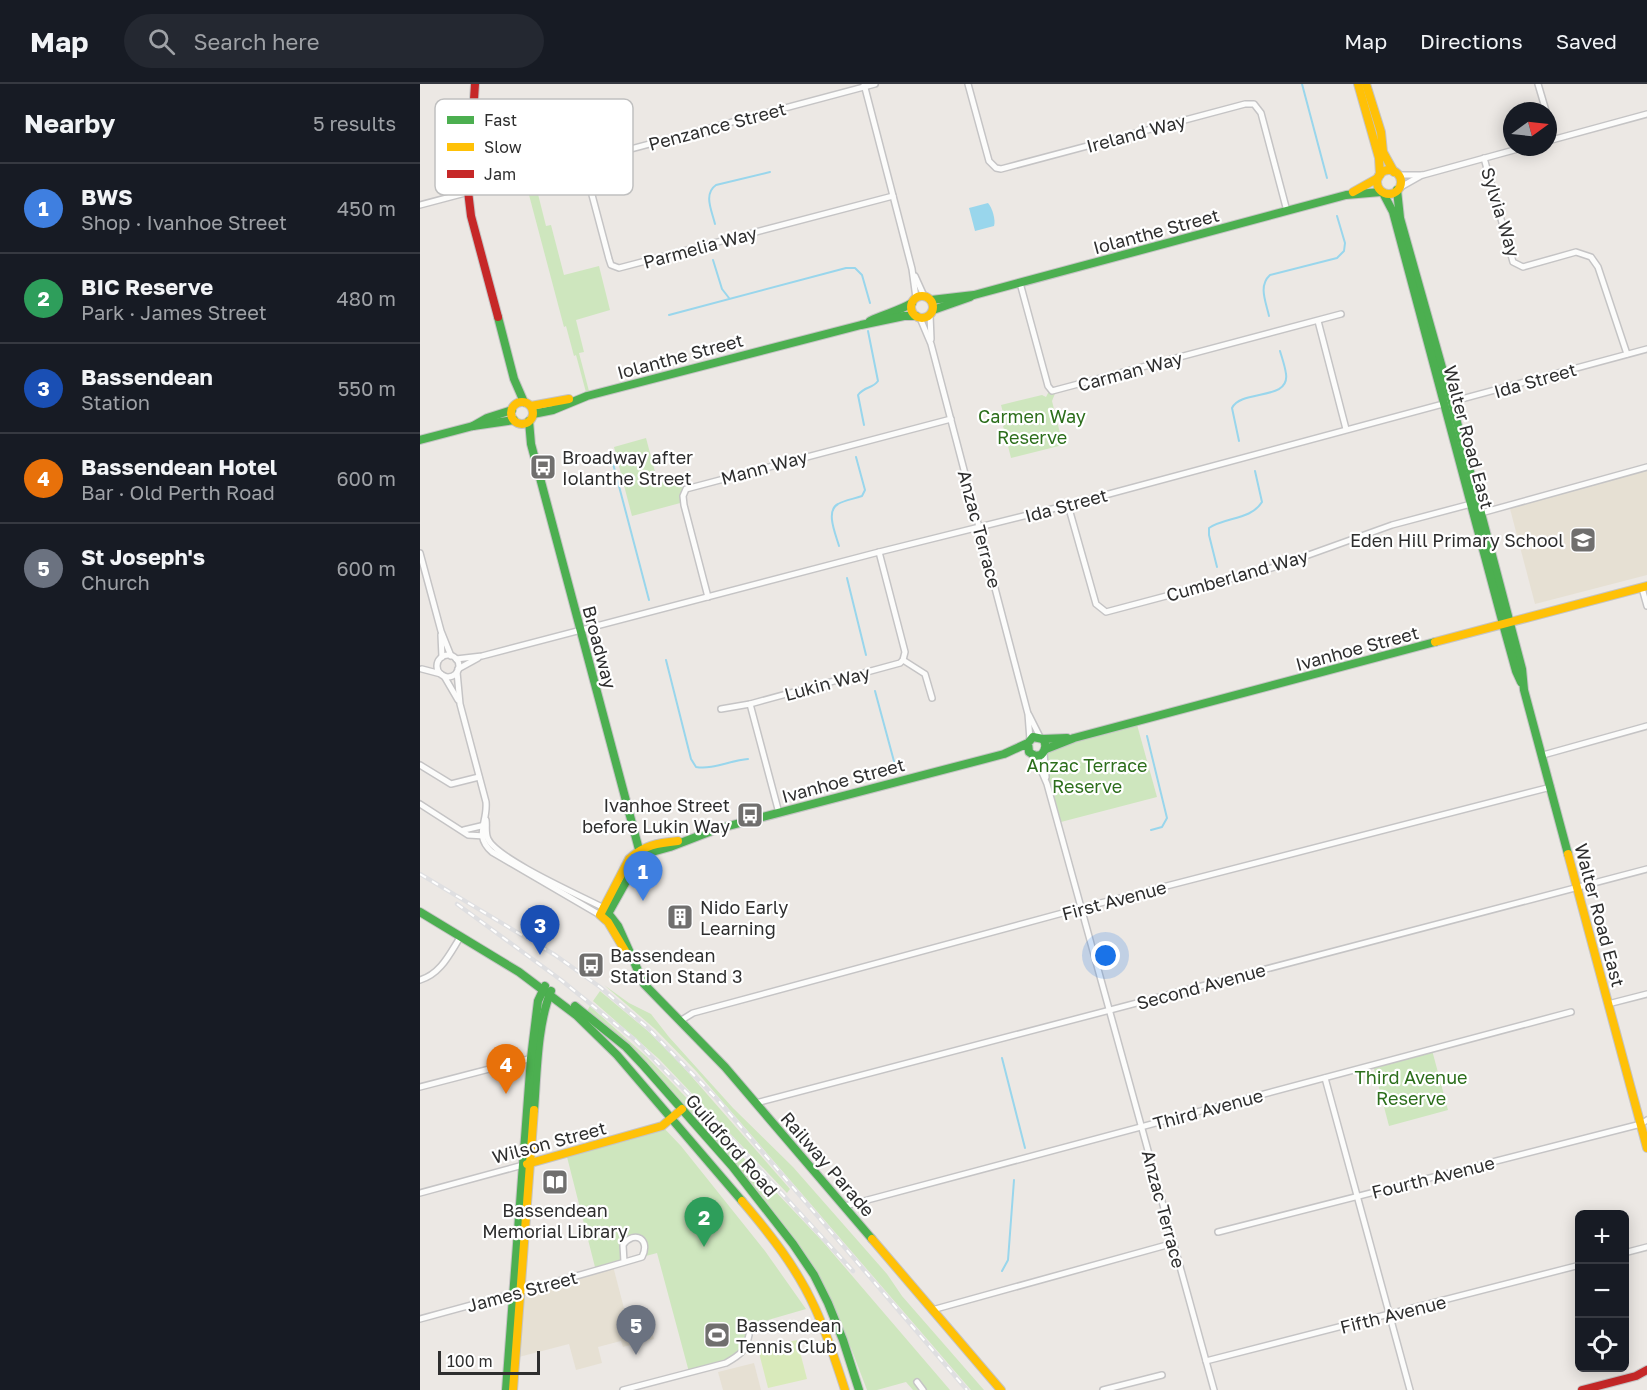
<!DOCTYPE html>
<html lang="en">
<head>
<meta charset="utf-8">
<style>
	:root { --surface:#171b24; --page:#242831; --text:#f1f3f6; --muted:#9ea1a6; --line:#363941; --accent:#706f6e }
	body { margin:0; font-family:"Golos Text",sans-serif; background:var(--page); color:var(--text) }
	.controls { position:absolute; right:18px; bottom:18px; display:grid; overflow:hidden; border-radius:9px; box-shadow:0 3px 15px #0003 }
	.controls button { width:54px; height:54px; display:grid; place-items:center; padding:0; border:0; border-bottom:2px solid var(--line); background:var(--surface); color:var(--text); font:30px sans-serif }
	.compass { position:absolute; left:1083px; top:18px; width:54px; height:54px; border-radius:50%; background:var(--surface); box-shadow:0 3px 15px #0003; rotate:75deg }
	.scale { position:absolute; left:18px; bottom:15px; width:102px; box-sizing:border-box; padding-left:6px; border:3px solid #2e2e2e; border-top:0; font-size:16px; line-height:21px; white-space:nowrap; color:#2e2e2e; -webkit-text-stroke:4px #fff; paint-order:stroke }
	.you { position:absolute; left:686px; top:872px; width:21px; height:21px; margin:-15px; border:4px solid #fff; border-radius:50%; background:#1a73e8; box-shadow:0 0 0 9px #1a73e833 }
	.badge { display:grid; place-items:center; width:39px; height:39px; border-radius:50%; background:var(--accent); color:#fff; font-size:20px; font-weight:700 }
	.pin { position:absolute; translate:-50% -50px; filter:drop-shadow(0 2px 3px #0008) }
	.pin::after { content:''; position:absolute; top:32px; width:21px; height:18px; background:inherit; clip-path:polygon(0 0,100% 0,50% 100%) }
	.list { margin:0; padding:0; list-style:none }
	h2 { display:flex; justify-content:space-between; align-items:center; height:78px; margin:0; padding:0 24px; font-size:26px }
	h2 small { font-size:20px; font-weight:400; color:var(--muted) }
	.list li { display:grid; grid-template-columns:39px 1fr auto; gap:18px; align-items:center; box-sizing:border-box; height:90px; padding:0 24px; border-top:2px solid var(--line) }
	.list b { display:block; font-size:22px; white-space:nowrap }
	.list p { margin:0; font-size:20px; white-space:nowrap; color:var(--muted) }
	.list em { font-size:20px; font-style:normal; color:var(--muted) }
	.icon { flex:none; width:33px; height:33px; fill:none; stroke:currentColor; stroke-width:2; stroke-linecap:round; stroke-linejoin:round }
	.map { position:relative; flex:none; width:1227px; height:1306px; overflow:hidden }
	header { display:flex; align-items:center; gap:36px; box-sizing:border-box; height:84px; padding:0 30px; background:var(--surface); border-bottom:2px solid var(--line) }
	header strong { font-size:28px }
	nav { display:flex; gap:33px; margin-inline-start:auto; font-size:21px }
	.search { width:420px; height:54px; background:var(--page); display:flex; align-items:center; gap:15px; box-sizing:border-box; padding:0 21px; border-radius:33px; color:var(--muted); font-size:22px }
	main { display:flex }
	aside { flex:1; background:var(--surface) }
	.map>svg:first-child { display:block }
</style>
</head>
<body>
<header>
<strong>Map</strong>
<div class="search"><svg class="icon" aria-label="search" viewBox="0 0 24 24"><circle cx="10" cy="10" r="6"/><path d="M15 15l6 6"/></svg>Search here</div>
<nav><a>Map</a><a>Directions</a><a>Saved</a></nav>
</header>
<main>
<aside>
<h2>Nearby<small>5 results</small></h2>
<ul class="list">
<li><span class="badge" style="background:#3f7fe0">1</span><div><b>BWS</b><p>Shop · Ivanhoe Street</p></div><em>450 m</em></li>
<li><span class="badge" style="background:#2e9e5b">2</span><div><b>BIC Reserve</b><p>Park · James Street</p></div><em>480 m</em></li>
<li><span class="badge" style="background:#1a4fb4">3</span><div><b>Bassendean</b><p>Station</p></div><em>550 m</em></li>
<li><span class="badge" style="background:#e8710a">4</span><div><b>Bassendean Hotel</b><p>Bar · Old Perth Road</p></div><em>600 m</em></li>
<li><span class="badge" style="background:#6b7280">5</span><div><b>St Joseph's</b><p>Church</p></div><em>600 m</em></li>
</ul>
</aside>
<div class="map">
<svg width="1227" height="1306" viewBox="0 0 1227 1306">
	<rect width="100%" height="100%" fill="#ece8e4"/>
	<g fill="#e6e0d3">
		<path d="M1227,383V491L1115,520L1089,421Z"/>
		<path d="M193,1182L206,1232L227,1227L234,1255L203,1263L201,1257L178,1263L182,1279L156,1286L149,1260L95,1274L100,1209Z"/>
		<path d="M334,1279L341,1306H303L298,1288Z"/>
	</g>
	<g fill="#cee6be">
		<path d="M113,90L126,142L131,141L144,191L179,182L190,226L156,236L164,268L159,269L170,311L167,312L156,271L154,272L146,242L144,243L104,92Z"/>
		<path d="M630,305L636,307L632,317L643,361L591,374L583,342L586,340L581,321L622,311L626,313Z"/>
		<path d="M226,354L238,399L252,395L254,400L266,405L264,418L212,432L194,363Z"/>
		<path d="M716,637L737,713L637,739L627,700L626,665Z"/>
		<path d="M184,901L209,919L231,930L249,953L313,1024L373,1083L467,1190L482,1212L564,1306H551L277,988L235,945Z"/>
		<path d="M180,907L229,948L259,978L370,1105L367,1109L239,975L173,917Z"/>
		<path d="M170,922L227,973L290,1038L404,1159L530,1306H493L486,1298L457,1306H447L431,1264L361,1137L167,927Z"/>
		<path d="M1012,966L1028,1026L969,1042L953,981Z"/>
		<path d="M242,1042L261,1062L345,1167L386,1225L327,1242L329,1251L328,1260L306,1279L269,1288L237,1169L222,1173L225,1160L216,1153L203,1161L204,1178L176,1187L146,1069Z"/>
	</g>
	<path fill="#d9eabb" d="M377,1256L387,1295L348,1304L338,1265Z"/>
	<path fill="#99d6ec" d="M568,119C572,123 576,136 574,142L555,147L549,124Z"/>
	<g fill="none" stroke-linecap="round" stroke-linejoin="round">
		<g stroke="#99d6ec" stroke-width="2">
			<path d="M882,0L907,94"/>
			<path d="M295,140C292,127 283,110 296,101L350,88"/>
			<path d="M293,176L302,205L309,214"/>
			<path d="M249,231L426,184H435L442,191L450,219"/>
			<path d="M849,232C846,218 838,202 850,191L917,174L924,167L925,159L917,132"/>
			<path d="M444,341L438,311C445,302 452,305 458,297L448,247"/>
			<path d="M819,357L812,324C821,305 870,317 866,290C865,282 862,274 860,267"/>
			<path d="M190,368L229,516"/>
			<path d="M419,462C416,451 405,427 418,420C425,416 434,415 442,412L445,406L436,373"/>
			<path d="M797,483L789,451V444C805,433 831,436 842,418L835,387"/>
			<path d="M427,494L446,571"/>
			<path d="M246,576L271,675L276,683C293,686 311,676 328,675"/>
			<path d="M455,607L475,681"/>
			<path d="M727,652L747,734L742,743L731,746"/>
			<path d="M582,974L605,1064"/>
			<path d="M582,1187L588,1176L594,1096"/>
		</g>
		<defs>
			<g id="street">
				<path d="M444,0L492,185L496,214"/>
				<path d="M548,0L569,77L576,84L581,85L825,20H834L841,29L867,127"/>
				<path d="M1118,0L1126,27"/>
				<path d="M1128,36L1133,55"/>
				<path d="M1128,57L1227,30"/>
				<path d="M1064,74L1093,178L1103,183L1156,168L1171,173L1178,183L1207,270"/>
				<path d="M163,77L189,175L191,181L199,184L473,112"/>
				<path d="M978,91H1003L1105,63"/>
				<path d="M979,104L1002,91"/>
				<path d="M0,121L455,0"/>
				<path d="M495,192L504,212"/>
				<path d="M600,199L628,302L632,307L921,230"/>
				<path d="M510,231L511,255"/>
				<path d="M500,234L511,260L608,630L610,656"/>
				<path d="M898,237L926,345"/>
				<path d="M648,421L676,520L686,528L855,483L972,441L1051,420"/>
				<path d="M1061,429L1227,383"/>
				<path d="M0,469L21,547L31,572"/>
				<path d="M1222,504L1227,522"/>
				<path d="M288,513L264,421L263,412L266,405L531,335"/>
				<path d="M21,551L22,573"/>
				<circle cx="28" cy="582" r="11"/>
				<path d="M36,575L62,572L459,468L648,421L1227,265"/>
				<path d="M483,576L505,590L512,614"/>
				<path d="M2,585L21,590"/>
				<path d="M38,585L58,574"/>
				<path d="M37,588L40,620L66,718C68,739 53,751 72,768L180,831"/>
				<path d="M24,592L38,616"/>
				<path d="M330,620L359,729"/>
				<path d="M301,625L330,620L480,579L483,576L485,568L459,468"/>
				<path d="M609,631L620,653"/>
				<path d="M624,669L626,693"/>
				<path d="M1123,671L1227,642"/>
				<path d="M615,672L627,700L794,1306"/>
				<path d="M0,681L31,700L59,693"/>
				<path d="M0,720L48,751L65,752"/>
				<path d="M66,736C67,742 65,749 68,755C77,775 161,812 184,824"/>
				<path d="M44,746L65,741"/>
				<path d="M0,896C21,890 30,869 41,852"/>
				<path d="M1188,920L1227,910"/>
				<path d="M260,937L273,929L661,824L1131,703"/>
				<path d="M905,994L990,1306"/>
				<path d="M0,1003L112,974"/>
				<path d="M336,1019L1227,785"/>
				<path d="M0,1109L103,1081"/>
				<path d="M425,1122L1151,928"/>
				<path d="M798,1148L1221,1040L1227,1036"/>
				<path d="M1204,1169L1227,1163"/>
				<path d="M512,1226L754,1159"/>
				<path d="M0,1235C74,1215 148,1195 222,1173C231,1156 215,1145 203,1161L204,1178"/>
				<path d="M786,1277L1160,1181"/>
				<path d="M497,1298L503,1306"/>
				<path d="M203,1306L306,1279C320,1271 326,1267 329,1251"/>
				<path d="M683,1306L742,1291"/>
			</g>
			<g id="fast">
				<path d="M977,106L980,134L1032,319L1102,585L1104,606L1148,770"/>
				<path d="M963,109L973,128L1083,540L1096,587L1101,598"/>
				<path d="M511,216L554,211L926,111L961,108"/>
				<path d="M513,226L550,213"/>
				<path d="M78,233L94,295L104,318"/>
				<path d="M450,237C464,230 479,227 492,219"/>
				<path d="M113,330L133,326L167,312L441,241L484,232H496"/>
				<path d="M109,337L111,360L221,773"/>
				<path d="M53,342L67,334L92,326"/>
				<path d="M0,356L53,342L94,336"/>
				<path d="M623,655L647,654"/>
				<path d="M626,665L654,654L1015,558"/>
				<path d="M184,824L198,842L224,900L305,983L452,1155"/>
				<path d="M0,828L99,888L156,931L197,971L322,1117"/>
				<path d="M185,835L217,778L225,770L250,763L297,745L584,670L608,659L613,653L623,655C627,661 626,666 621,671L615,672L609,668L608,659"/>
				<path d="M155,922L206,963L223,981L312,1082L373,1160L394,1191L408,1219L423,1256L439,1306"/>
				<path d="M114,1026C117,989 117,941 131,907"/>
				<path d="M86,1306L111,974L118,917L125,902"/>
			</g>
			<g id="slow">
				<path d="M938,0L959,74L960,91"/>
				<path d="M946,0L961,48L963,68L974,88"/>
				<circle cx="969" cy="98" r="12"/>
				<path d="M933,108L958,94"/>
				<circle cx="502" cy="223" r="11"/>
				<circle cx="102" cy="329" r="11"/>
				<path d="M111,322L149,315"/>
				<path d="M1015,558L1227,502"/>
				<path d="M1148,770L1227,1064"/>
				<path d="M207,870L188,838L180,831L209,775C224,761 238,759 258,757"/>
				<path d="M107,1080L242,1042L262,1025"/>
				<path d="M322,1117C350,1150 377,1184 395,1224C407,1250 416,1278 425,1306"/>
				<path d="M452,1155L581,1306"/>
				<path d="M93,1306L114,1026"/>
			</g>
			<g id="jam">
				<path d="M55,0L48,107L51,132L78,233"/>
				<path d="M1162,1306L1216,1292L1227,1286"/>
			</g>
		</defs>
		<use href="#street" stroke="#c5c4c5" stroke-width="8"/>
		<use href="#fast" stroke="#c5c4c5" stroke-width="10"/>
		<use href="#slow" stroke="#c5c4c5" stroke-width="10"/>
		<use href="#jam" stroke="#c5c4c5" stroke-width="10"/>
		<use href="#street" stroke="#fcfcfb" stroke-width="5"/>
		<use href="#fast" stroke="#4caf50" stroke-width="8"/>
		<use href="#slow" stroke="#ffc107" stroke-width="8"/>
		<use href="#jam" stroke="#c62828" stroke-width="8"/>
		<defs>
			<g id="rail">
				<path d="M0,790L135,871L180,903L227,943L297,1015L547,1306"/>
				<path d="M37,820L141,896L215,956L300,1042L433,1187"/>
			</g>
		</defs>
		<use href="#rail" stroke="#dfdfe1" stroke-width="4.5"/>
		<use href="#rail" stroke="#fff" stroke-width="2" stroke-dasharray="7" stroke-linecap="butt"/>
	</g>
	<defs>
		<symbol id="bus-square" viewBox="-11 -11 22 22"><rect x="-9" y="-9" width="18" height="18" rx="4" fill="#706f6e" stroke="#fff"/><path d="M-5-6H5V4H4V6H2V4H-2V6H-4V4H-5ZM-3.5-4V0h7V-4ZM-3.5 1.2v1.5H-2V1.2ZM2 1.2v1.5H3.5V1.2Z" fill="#fff"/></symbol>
		<symbol id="school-square" viewBox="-11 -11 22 22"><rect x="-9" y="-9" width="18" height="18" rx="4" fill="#706f6e" stroke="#fff"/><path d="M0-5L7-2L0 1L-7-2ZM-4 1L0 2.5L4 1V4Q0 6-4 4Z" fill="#fff"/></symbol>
		<symbol id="building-square" viewBox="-11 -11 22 22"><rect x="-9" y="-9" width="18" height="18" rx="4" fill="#706f6e" stroke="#fff"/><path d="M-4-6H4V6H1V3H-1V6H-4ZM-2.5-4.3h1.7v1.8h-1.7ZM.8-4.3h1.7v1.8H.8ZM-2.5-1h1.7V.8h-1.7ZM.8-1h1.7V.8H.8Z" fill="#fff"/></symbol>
		<symbol id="library-square" viewBox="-11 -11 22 22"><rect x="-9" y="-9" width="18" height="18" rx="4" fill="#706f6e" stroke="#fff"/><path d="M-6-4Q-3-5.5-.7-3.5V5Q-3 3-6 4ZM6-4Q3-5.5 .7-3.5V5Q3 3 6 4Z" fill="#fff"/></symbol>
		<symbol id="stadium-square" viewBox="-11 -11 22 22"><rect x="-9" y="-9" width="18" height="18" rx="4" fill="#706f6e" stroke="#fff"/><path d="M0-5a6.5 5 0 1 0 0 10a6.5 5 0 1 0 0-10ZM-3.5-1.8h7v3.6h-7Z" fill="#fff"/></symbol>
	</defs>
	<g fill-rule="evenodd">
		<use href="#bus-square" x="108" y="368" width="30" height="30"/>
		<use href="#school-square" x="1148" y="441" width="30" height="30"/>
		<use href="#bus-square" x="315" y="716" width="30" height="30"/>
		<use href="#building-square" x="245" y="818" width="30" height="30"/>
		<use href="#bus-square" x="156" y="866" width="30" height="30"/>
		<use href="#library-square" x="120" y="1083" width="30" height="30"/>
		<use href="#stadium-square" x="282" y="1236" width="30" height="30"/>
	</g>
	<g text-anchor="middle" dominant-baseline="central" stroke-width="4.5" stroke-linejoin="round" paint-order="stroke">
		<g font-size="18" fill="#2e2e2e" stroke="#fff">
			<text transform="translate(297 42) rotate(-15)">Penzance Street</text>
			<text transform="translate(716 49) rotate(-15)">Ireland Way</text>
			<text transform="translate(1081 128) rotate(73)">Sylvia Way</text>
			<text transform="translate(736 147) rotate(-15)">Iolanthe Street</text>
			<text transform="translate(280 163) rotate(-15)">Parmelia Way</text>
			<text transform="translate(260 272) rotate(-15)">Iolanthe Street</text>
			<text transform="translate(710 287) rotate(-15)">Carman Way</text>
			<text transform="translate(1115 296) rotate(-16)">Ida Street</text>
			<text transform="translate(1049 353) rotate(75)">Walter Road East</text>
			<text transform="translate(344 383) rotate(-15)">Mann Way</text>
			<text transform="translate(646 421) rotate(-15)">Ida Street</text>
			<text transform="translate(560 445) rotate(75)">Anzac Terrace</text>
			<text transform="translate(817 491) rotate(-16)">Cumberland Way</text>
			<text transform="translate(180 563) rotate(75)">Broadway</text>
			<text transform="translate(937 564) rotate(-15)">Ivanhoe Street</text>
			<text transform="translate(407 599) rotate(-15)">Lukin Way</text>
			<text transform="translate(423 696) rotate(-15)">Ivanhoe Street</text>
			<text transform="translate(694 816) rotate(-15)">First Avenue</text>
			<text transform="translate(1180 831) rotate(75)">Walter Road East</text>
			<text transform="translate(781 902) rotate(-15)">Second Avenue</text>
			<text transform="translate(788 1025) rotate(-15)">Third Avenue</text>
			<text transform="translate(129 1058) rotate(-15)">Wilson Street</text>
			<text transform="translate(312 1061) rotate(49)">Guildford Road</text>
			<text transform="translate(408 1080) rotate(49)">Railway Parade</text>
			<text transform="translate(1013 1093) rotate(-14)">Fourth Avenue</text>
			<text transform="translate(744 1125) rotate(75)">Anzac Terrace</text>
			<text transform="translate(102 1207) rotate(-15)">James Street</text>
			<text transform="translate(973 1230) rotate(-14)">Fifth Avenue</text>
		</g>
		<g font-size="18" fill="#2c6e1b" stroke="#fff">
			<text x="612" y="332">Carmen Way<tspan x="612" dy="21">Reserve</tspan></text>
			<text x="667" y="681">Anzac Terrace<tspan x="667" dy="21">Reserve</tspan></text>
			<text x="991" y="993">Third Avenue<tspan x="991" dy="21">Reserve</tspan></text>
		</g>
		<g font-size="18" fill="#2e2e2e" stroke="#fff" text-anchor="start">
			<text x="142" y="373">Broadway after<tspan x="142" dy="21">Iolanthe Street</tspan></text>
			<text x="1144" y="456" text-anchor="end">Eden Hill Primary School</text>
			<text x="310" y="721" text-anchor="end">Ivanhoe Street<tspan x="310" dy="21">before Lukin Way</tspan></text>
			<text x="280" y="823">Nido Early<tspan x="280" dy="21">Learning</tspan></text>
			<text x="190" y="871">Bassendean<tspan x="190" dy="21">Station Stand 3</tspan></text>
			<text x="135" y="1126" text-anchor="middle">Bassendean<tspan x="135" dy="21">Memorial Library</tspan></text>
			<text x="316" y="1241">Bassendean<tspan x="316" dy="21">Tennis Club</tspan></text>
		</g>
	</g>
	<rect x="15" y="15" width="198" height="96" rx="9" fill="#fff" stroke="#c0c0c0" stroke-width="1.5"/>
	<rect x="27" y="32" width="27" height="8" fill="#4caf50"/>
	<rect x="27" y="59" width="27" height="8" fill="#ffc107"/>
	<rect x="27" y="86" width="27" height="8" fill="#c62828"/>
	<g font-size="16" fill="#2e2e2e">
		<text x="64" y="42">Fast</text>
		<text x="64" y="69">Slow</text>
		<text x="64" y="96">Jam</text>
	</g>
</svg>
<div class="controls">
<button>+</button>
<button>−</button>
<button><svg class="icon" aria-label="locate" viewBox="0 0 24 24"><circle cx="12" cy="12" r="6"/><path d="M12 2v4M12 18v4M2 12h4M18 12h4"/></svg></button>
</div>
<svg class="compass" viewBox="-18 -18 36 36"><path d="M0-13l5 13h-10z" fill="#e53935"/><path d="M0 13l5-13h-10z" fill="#9ea1a6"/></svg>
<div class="scale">100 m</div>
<div class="you"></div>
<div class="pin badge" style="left:223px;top:817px;background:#3f7fe0">1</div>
<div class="pin badge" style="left:284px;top:1163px;background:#2e9e5b">2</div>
<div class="pin badge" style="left:120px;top:871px;background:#1a4fb4">3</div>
<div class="pin badge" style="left:86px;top:1010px;background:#e8710a">4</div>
<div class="pin badge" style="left:216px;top:1271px;background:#6b7280">5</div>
</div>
</main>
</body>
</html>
